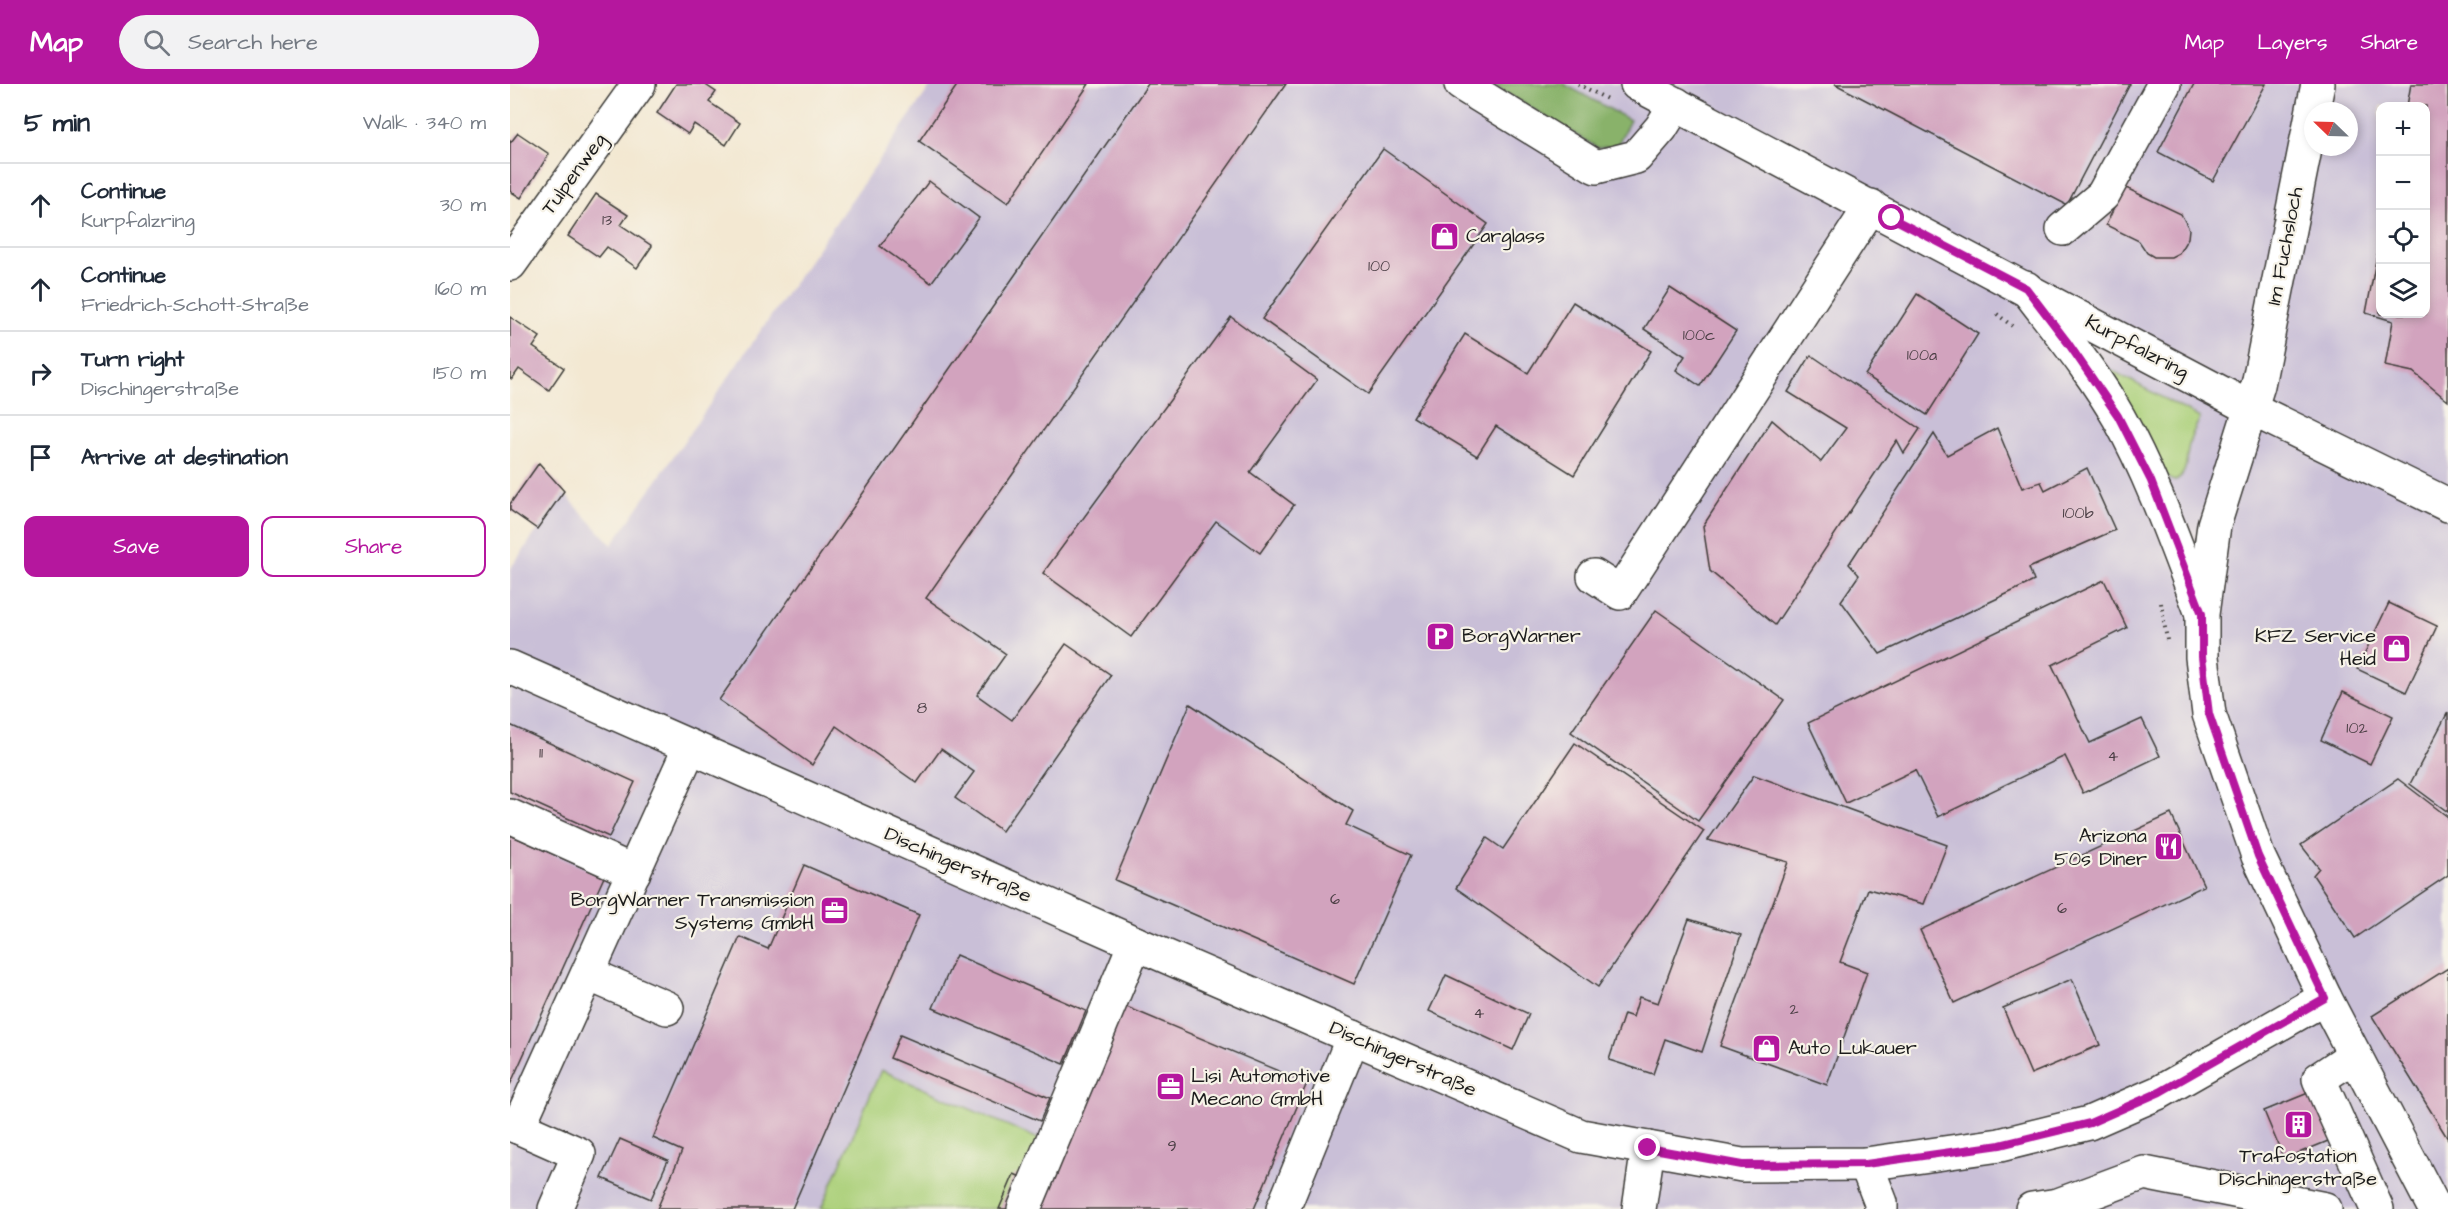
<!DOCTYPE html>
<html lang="en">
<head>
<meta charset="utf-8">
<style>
	:root { --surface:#fff; --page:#f2f2f3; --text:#1f2937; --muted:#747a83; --line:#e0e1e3; --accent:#b5179e }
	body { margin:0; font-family:"Architects Daughter",sans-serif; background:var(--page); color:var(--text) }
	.controls { position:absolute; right:18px; top:18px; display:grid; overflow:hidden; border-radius:12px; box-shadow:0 3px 9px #0003 }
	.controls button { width:54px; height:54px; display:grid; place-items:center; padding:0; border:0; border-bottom:2px solid var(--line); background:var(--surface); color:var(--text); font:30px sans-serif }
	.compass { position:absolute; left:1794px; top:18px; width:54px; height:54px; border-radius:50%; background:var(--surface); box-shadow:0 3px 9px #0003; rotate:293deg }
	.stop { position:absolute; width:18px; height:18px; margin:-14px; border:4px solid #b5179e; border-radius:50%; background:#fff }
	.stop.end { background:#b5179e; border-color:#fff; box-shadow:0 2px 6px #0008 }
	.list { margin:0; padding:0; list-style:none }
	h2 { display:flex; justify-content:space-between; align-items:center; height:78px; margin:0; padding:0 24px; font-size:26px }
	h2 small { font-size:20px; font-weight:400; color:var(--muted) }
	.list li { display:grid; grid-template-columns:39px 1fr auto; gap:18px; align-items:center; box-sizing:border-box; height:84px; padding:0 24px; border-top:2px solid var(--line) }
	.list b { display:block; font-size:22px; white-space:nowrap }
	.list p { margin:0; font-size:20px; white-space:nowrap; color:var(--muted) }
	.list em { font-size:20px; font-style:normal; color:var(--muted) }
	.actions { display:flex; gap:12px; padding:18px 24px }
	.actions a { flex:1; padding:14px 0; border:2px solid var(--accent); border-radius:12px; text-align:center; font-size:21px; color:var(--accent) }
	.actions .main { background:var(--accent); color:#fff }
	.icon { flex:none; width:33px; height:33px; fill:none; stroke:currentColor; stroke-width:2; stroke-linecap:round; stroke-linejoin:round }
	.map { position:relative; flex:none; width:1938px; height:1125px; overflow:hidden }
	header { display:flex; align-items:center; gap:36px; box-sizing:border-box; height:84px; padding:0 30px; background:var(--accent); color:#fff }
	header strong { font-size:28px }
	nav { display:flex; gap:33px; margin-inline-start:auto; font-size:21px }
	.search { width:420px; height:54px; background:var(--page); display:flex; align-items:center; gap:15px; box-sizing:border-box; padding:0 21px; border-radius:33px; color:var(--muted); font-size:22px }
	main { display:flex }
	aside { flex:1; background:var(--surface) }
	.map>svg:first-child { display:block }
</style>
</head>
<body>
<header>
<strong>Map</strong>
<div class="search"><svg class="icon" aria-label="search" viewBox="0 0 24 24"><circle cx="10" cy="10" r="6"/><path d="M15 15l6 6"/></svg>Search here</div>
<nav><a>Map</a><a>Layers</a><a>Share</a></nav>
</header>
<main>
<aside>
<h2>5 min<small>Walk · 340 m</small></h2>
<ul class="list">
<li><svg class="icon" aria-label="ahead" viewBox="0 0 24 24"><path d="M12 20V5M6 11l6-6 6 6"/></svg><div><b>Continue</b><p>Kurpfalzring</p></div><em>30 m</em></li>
<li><svg class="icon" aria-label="ahead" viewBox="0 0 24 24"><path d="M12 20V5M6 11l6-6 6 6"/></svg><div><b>Continue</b><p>Friedrich-Schott-Straße</p></div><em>160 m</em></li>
<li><svg class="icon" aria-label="right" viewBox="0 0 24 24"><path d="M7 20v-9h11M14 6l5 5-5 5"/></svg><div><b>Turn right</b><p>Dischingerstraße</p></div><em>150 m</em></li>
<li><svg class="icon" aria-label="arrive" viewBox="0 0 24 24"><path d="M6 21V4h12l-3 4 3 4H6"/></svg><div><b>Arrive at destination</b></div></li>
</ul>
<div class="actions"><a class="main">Save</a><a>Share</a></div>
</aside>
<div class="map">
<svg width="1938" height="1125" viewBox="0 0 1938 1125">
	<rect width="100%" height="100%" fill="#f7f3e8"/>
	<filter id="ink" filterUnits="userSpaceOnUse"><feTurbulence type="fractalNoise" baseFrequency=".0167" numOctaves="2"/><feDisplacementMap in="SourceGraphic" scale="12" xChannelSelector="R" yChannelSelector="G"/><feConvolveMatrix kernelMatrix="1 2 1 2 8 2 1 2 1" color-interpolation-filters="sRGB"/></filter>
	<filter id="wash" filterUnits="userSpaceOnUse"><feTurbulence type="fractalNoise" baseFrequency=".008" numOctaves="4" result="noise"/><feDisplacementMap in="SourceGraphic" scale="24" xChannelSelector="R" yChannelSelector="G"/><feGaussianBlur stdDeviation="1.35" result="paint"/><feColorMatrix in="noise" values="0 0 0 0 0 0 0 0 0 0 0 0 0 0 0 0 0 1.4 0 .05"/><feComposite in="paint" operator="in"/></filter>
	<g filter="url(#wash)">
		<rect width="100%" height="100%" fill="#f3e8d2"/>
		<path fill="#c9bfd7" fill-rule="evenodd" d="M422,0H1938V1125H0V485L54,409L102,461ZM1870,22H1916V230H1870ZM1803,27H1839V63H1803Z"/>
		<g fill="#acd07a" stroke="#64764b" stroke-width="1.5">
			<path d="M1592,281L1690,334C1687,341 1682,349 1680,357C1675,371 1680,391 1664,397L1657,394L1636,349Z"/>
			<path d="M371,986L533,1057L503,1125H311Z"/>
		</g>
		<path fill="#89b26a" stroke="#526743" stroke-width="1.5" d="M981,0H1054L1120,36L1107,62L1088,64Z"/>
		<g id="blocks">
			<g fill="#d2a3be">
				<path d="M166,0H194L206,8L199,18L230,39L216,61L184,40L178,50L147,29Z"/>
				<path d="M448,0H579L498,119L409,57Z"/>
				<path d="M638,0H776L416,514L496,570L467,611L502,636L556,560L601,591L492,747L445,714L464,688L431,665L407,699L326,642L302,681L209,616Z"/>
				<path d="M1325,0H1620L1557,121Z"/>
				<path d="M1684,0H1756L1703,97L1648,68Z"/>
				<path d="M1901,0H1938V317L1903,288L1875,282L1883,237L1856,229L1869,161L1870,230H1916V22H1897Z"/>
				<path d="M8,49L39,70L11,114L0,107V57L1,58Z"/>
				<path d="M873,65L978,140L858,310L752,235Z"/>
				<path d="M419,97L469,134L421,199L370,162Z"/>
				<path d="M1614,103L1671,130L1679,145L1678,154L1669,169L1661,173H1644L1637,169L1629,157L1596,141Z"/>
				<path d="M86,110L118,131L111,141L142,162L127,184L97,163L89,173L58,152Z"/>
				<path d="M1160,204L1226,247L1190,302L1166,286L1175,272L1134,245Z"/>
				<path d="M1407,210L1468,250L1417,331L1355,291Z"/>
				<path d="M1063,218L1141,267L1064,391L986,342L967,372L903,333L955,250L1018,289Z"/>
				<path d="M0,233L30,253L23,263L54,284L39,306L9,285L2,295L0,294Z"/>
				<path d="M721,233L807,296L740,388L784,421L750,469L706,437L621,553L533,489Z"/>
				<path d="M1301,271L1410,345L1394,369L1387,356L1265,541L1200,487L1193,442L1262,336L1311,378L1336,344L1278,308Z"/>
				<path d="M1487,344L1512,404L1531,398L1535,406L1577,384L1605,446L1519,484L1524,497L1370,570L1331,517L1349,491L1339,480L1424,350L1437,371Z"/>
				<path d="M29,379L54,407L27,445L0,426V420Z"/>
				<path d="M1594,496L1617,544L1542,581L1580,659L1632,635L1650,672L1573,709L1555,672L1428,733L1405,686L1336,719L1298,639Z"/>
				<path d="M1879,519L1927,542L1896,608L1847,585Z"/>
				<path d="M1146,526L1274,616L1188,737L1061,648Z"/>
				<path d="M1833,608L1883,632L1860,680L1811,656Z"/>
				<path d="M680,620L843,727L836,741L901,771L844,900L605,796Z"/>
				<path d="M1938,628V728L1900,700Z"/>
				<path d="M0,641L125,698L99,753L0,708Z"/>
				<path d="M1065,659L1194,747L1088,903L946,804L977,754L993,765Z"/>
				<path d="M1244,691L1437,761L1414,820L1358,805L1330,878L1357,888L1317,1001L1210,962L1278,778L1198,756Z"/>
				<path d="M1888,695L1938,733V791L1845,854L1803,791L1809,784L1791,761Z"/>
				<path d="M1661,730L1694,802L1444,919L1410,846Z"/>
				<path d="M0,751L94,793L0,1001Z"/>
				<path d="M294,781L409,831L282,1125H147L172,1067L143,1054L230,853L258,865Z"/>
				<path d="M1179,835L1231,851L1192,968L1155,955L1143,990L1099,976L1114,930L1123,933L1129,913L1148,919Z"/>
				<path d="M446,871L576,927L554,980L423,924Z"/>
				<path d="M1938,884V1055L1862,932Z"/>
				<path d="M936,891L1019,930L1003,966L919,927Z"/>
				<path d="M1562,895L1590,961L1521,990L1493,924Z"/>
				<path d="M612,921L797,999L744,1125H526Z"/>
				<path d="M390,951L540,1014L530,1037L380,974Z"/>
				<path d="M1803,1007L1823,1055L1774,1075L1754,1027Z"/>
				<path d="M110,1055L158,1076L141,1115L92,1094Z"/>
				<path d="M504,1090L522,1098L510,1125H489Z"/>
			</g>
		</g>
	</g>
	<g filter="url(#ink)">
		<use href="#blocks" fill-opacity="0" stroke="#3c3b37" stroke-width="1.5"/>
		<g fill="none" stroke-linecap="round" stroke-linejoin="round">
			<defs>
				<g id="minor">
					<path d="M951,0L1086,83L1126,73L1151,44L1166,20"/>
					<path d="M1808,0L1748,301L1704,441L1692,530V573L1699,630L1748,772L1815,914L1925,1125"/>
					<path d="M1553,145L1593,111L1654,0"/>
					<path d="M0,180L129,0"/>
					<path d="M1516,204C1548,246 1583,288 1609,334C1643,395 1666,462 1691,527"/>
					<path d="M1084,492L1110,509L1361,122"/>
					<path d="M0,583L625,859L1071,1052L1232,1081L1356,1080L1490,1061L1579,1039L1650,1008L1815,914"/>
					<path d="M0,732L124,788"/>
					<path d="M78,890L157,924"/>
					<path d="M1845,971L1809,995L1867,1125"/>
					<path d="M0,1040L8,1043L180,663"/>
					<path d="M8,1043L69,1070L45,1125"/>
					<path d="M1356,1080L1371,1119V1125"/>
					<path d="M514,1125L625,859"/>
					<path d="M773,1125L843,953"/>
					<path d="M1129,1125L1138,1064"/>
					<path d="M1522,1125L1548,1121L1634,1089L1815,1125"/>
				</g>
				<path id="major" d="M1127,0L1740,324L1938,421"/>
			</defs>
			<use href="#minor" stroke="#3c3b37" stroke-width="36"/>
			<use href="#major" stroke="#3c3b37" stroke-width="36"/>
			<g stroke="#3c3b37" stroke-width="4" stroke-dasharray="1.5 4.5" stroke-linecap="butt">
				<path d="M1068,0L1097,15"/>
				<path d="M1487,230L1502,242"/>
				<path d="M1651,519L1657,556"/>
			</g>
			<use href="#minor" stroke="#fff" stroke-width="33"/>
			<use href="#major" stroke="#fff" stroke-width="33"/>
		</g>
	</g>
	<g fill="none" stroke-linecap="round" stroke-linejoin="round" filter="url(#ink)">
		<path stroke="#b5179e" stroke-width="8" d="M1138,1064L1232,1081L1356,1080L1490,1061L1580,1039L1650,1008L1815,914L1748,772L1699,630L1692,573V530L1641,397L1608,332L1558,259L1516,204L1382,134"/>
	</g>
	<defs>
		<symbol id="shop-square" viewBox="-11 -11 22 22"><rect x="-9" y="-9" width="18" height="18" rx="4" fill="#b5179e" stroke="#f7f3e8"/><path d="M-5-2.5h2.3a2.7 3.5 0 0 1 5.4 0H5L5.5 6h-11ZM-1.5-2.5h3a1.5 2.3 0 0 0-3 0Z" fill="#fff"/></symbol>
		<symbol id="parking-square" viewBox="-11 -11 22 22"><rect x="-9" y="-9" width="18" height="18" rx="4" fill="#b5179e" stroke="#f7f3e8"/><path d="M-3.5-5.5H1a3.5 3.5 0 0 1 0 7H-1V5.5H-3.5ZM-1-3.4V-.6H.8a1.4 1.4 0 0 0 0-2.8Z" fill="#fff"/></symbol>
		<symbol id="restaurant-square" viewBox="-11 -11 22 22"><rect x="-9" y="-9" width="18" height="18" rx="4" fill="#b5179e" stroke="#f7f3e8"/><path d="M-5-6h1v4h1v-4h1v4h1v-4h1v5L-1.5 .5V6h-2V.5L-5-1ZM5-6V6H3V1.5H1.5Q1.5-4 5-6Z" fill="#fff"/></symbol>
		<symbol id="office-square" viewBox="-11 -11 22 22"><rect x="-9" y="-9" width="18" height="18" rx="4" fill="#b5179e" stroke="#f7f3e8"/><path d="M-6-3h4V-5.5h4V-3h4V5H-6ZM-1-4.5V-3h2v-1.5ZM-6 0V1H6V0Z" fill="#fff"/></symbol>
		<symbol id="building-square" viewBox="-11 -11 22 22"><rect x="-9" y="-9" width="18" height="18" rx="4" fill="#b5179e" stroke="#f7f3e8"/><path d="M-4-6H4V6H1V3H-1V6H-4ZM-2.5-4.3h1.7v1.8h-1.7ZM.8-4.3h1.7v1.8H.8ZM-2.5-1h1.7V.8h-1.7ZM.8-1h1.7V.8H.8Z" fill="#fff"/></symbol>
	</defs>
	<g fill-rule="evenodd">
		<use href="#shop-square" x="918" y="136" width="33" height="33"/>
		<use href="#parking-square" x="914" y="536" width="33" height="33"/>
		<use href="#shop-square" x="1870" y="548" width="33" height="33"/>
		<use href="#restaurant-square" x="1642" y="746" width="33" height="33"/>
		<use href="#office-square" x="308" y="810" width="33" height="33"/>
		<use href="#shop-square" x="1240" y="948" width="33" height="33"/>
		<use href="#office-square" x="644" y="986" width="33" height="33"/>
		<use href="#building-square" x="1772" y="1024" width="33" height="33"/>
	</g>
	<g text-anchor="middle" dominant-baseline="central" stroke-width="4.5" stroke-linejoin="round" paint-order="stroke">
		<g font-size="16" fill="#4a3e44">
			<text x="97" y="136">13</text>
			<text x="869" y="182">100</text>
			<text x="1189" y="251">100c</text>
			<text x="1412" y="271">100a</text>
			<text x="1568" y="429">100b</text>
			<text x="412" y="624">8</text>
			<text x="1847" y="644">102</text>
			<text x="31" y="669">11</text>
			<text x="1603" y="672">4</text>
			<text x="825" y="815">6</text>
			<text x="1552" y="824">6</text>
			<text x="1284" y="925">2</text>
			<text x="969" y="929">4</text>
			<text x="662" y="1062">9</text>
		</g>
		<g font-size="20" fill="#1c1c1c" stroke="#f7f3e8">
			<text transform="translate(64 90) rotate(-54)">Tulpenweg</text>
			<text transform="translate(1775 162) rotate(-79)">Im Fuchsloch</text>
			<text transform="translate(1627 263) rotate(28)">Kurpfalzring</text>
			<text transform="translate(448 781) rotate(24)">Dischingerstraße</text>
			<text transform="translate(893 975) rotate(24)">Dischingerstraße</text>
		</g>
		<g font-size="20" fill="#1c1c1c" stroke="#f7f3e8" text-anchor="start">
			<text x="956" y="152">Carglass</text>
			<text x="952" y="552">BorgWarner</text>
			<text x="1866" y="552" text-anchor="end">KFZ Service<tspan x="1866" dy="23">Heid</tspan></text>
			<text x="1637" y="752" text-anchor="end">Arizona<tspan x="1637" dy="23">50s Diner</tspan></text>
			<text x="304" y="816" text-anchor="end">BorgWarner Transmission<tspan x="304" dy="23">Systems GmbH</tspan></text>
			<text x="1278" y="964">Auto Lukauer</text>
			<text x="681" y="992">Lisi Automotive<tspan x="681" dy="23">Mecano GmbH</tspan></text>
			<text x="1788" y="1072" text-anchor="middle">Trafostation<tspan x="1788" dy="23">Dischingerstraße</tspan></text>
		</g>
	</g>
</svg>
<div class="controls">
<button>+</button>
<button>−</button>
<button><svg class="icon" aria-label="locate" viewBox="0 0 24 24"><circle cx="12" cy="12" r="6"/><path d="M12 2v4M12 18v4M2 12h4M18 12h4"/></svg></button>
<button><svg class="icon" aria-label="layers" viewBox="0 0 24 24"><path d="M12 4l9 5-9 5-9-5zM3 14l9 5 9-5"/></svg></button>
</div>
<svg class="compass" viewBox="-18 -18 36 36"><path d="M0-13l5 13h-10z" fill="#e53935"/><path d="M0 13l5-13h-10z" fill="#747a83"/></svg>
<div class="stop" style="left:1382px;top:134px"></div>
<div class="stop end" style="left:1138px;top:1064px"></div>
</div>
</main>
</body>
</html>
